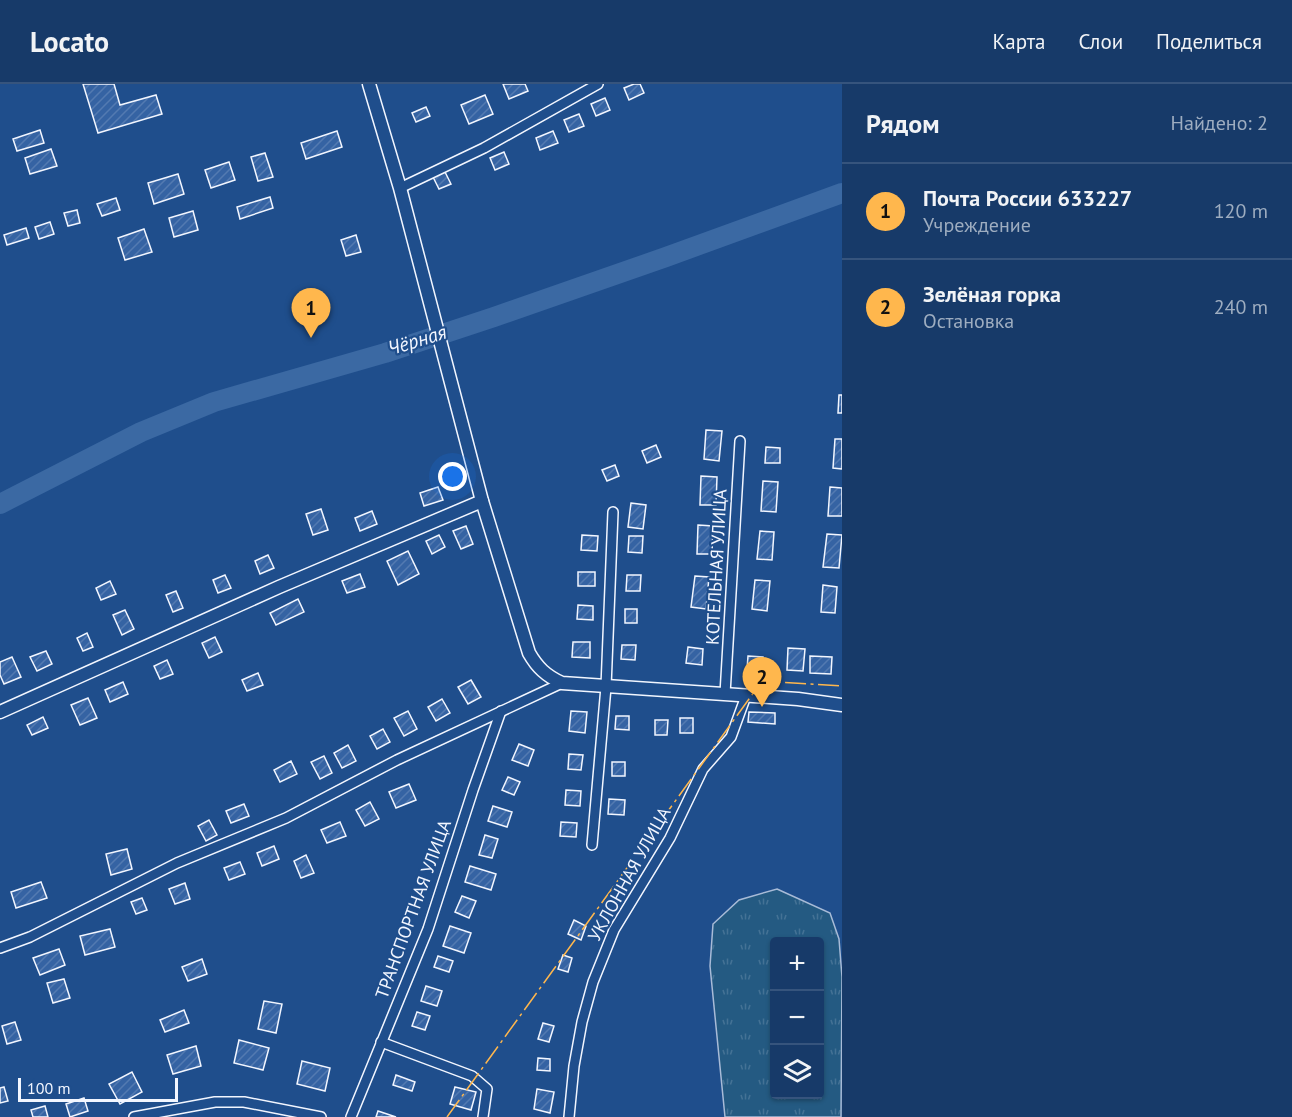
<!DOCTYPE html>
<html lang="ru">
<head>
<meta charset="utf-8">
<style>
	:root { --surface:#173a69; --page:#244571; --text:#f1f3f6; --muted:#9eadc0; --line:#36547d; --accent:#ffb74d }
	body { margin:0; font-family:"PT Sans",sans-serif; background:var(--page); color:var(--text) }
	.controls { position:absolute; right:18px; bottom:18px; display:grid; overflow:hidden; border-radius:6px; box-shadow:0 2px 4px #0004 }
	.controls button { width:54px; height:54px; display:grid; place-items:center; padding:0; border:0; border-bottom:2px solid var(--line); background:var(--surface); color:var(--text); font:30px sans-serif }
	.scale { position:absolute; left:18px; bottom:15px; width:160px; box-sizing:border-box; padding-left:6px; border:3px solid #f2f6ff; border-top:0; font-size:16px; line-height:21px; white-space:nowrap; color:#f2f6ff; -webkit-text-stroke:4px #1f4e8c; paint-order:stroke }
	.you { position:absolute; left:453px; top:393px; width:21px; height:21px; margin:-15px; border:4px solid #fff; border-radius:50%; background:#1a73e8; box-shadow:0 0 0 9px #1a73e833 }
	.badge { display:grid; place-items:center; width:39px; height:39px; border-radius:50%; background:var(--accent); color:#111; font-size:20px; font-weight:700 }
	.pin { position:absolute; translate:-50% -50px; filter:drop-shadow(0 2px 3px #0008) }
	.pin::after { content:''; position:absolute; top:32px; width:21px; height:18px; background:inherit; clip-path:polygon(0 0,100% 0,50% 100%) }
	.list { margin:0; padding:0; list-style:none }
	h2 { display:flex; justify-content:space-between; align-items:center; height:78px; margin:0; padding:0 24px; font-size:26px }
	h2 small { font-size:20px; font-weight:400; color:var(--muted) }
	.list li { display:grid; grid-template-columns:39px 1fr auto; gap:18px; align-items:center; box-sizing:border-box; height:96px; padding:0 24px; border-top:2px solid var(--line) }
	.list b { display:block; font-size:22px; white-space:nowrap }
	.list p { margin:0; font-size:20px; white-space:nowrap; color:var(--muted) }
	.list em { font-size:20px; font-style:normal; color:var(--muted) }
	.icon { flex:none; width:33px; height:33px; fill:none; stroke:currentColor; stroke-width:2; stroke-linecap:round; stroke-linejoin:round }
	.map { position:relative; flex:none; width:842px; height:1033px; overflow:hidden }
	header { display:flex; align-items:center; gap:36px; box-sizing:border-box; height:84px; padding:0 30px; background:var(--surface); border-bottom:2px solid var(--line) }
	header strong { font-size:28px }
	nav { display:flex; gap:33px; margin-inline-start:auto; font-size:21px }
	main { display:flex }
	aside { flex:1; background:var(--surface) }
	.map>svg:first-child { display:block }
</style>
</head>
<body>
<header>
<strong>Locato</strong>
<nav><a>Карта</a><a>Слои</a><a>Поделиться</a></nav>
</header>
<main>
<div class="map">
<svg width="842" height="1033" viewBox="0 0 842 1033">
	<defs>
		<pattern id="grass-tufts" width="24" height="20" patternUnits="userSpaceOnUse" patternTransform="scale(1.5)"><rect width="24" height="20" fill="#245a82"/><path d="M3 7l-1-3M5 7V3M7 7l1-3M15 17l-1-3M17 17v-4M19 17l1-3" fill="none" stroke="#447295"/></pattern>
		<pattern id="building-hatch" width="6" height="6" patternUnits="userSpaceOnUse" patternTransform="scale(1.5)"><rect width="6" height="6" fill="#3563a3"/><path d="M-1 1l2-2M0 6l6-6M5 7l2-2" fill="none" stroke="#537ab1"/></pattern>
	</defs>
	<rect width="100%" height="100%" fill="#1f4e8c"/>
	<path fill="url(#grass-tufts)" stroke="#a8bbd7" stroke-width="1.5" fill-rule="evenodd" d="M777,805L830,829L839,855L842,893L841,1033H725L710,882L713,840L739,816ZM774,858H820V1010H774Z"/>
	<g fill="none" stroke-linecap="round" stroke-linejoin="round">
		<path stroke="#3b69a3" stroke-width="20" d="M0,420L141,348L214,318L385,269L494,233L666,173L842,109"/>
	</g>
	<g fill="url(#building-hatch)" stroke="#f2f6ff" stroke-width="1.5">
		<path d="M83,0H114L120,21L156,11L162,30L98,49Z"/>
		<path d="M503,0H525L528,7L509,15Z"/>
		<path d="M634,0H640L644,9L629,16L624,4Z"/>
		<path d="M485,11L493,30L469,40L461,21Z"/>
		<path d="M605,14L610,26L596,32L591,20Z"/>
		<path d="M426,23L430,32L416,38L412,29Z"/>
		<path d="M579,30L584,42L569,48L564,36Z"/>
		<path d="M40,46L44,59L17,67L13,55Z"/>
		<path d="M337,47L342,63L306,75L301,59Z"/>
		<path d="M553,47L558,59L540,66L536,54Z"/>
		<path d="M51,65L57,82L30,90L25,74Z"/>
		<path d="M504,68L509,80L495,86L490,74Z"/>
		<path d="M265,69L273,93L258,97L251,73Z"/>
		<path d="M229,78L235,96L211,104L205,86Z"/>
		<path d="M445,88L451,100L439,105L433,93Z"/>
		<path d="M178,90L184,110L154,120L148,99Z"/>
		<path d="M270,113L273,124L240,135L237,123Z"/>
		<path d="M116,114L120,126L102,132L97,120Z"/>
		<path d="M77,126L80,139L68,142L64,129Z"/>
		<path d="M193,127L198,146L174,153L169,134Z"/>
		<path d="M50,138L54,150L39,155L35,143Z"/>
		<path d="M26,144L29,154L7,161L4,151Z"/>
		<path d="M144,145L152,168L125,176L118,154Z"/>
		<path d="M356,151L361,168L346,172L341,156Z"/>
		<path d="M839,311H842V329H838Z"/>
		<path d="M706,346L722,347L719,377L704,375Z"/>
		<path d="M835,355H842V385L833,384Z"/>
		<path d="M656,361L661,373L647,379L642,367Z"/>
		<path d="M766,363L780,364V379H765Z"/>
		<path d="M615,381L619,392L607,397L602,386Z"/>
		<path d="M701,392L717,393L716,421H700Z"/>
		<path d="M763,397L778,398L776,428L761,427Z"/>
		<path d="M438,403L443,416L424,422L420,409Z"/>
		<path d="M830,403L842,404V432H828Z"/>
		<path d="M631,419L646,421L643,445L628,443Z"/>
		<path d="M321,425L328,446L313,451L306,430Z"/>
		<path d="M372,427L377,440L360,447L355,434Z"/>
		<path d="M698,441L713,442L712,470H697Z"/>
		<path d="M466,442L473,460L461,465L453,447Z"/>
		<path d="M760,447L774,448L772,476L757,475Z"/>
		<path d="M827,450L842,451L839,484L823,483Z"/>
		<path d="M439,451L445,463L432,470L426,457Z"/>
		<path d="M582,451L598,452L597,467L581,466Z"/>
		<path d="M629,452H643L642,469L628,468Z"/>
		<path d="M408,467L419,490L398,501L387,477Z"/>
		<path d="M268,471L274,484L260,490L255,477Z"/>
		<rect x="578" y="488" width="17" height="14"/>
		<path d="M360,490L365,503L347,509L342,497Z"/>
		<path d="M225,491L231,504L218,509L213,496Z"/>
		<path d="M627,491H641L640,507H626Z"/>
		<path d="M695,492L709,493L706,525L691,523Z"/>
		<path d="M755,496L770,497L767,527L752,525Z"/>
		<path d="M110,497L116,510L101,516L96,504Z"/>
		<path d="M823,501L837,503L835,529L821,528Z"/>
		<path d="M176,507L183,524L173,528L166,511Z"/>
		<path d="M298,515L304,528L276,541L270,529Z"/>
		<path d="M578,521L593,522V536L577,535Z"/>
		<rect x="625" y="525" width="12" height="14"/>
		<path d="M125,526L134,545L122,551L113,531Z"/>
		<path d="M87,549L93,563L83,567L77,554Z"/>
		<path d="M215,553L222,568L209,574L202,559Z"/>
		<path d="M573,558H590V574L572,573Z"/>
		<path d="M622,561H636L635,576L621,575Z"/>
		<path d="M688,563L703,565L702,581L686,579Z"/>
		<path d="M788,564L805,565L803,587L787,586Z"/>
		<path d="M46,567L52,580L37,587L30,573Z"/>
		<path d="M748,572L763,573L762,586L747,585Z"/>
		<path d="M810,572L832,573L831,590L810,589Z"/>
		<path d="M12,573L21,593L4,600L0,591V578Z"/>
		<path d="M167,576L173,590L160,595L154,582Z"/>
		<path d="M258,589L263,601L247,607L242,596Z"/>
		<path d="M471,596L481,613L468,620L458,603Z"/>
		<path d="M123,598L128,610L110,618L105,606Z"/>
		<path d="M88,614L97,634L80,641L71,621Z"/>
		<path d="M442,615L450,629L436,637L428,623Z"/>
		<path d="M408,627L417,645L404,652L394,634Z"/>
		<path d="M571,627L587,628L585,649L569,647Z"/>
		<path d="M749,628L775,629V640L748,638Z"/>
		<path d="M616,632H629V646L615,645Z"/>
		<path d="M43,633L48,644L32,651L27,641Z"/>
		<rect x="680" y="634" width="13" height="15"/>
		<path d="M655,636H668L667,651H655Z"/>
		<path d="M383,645L390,658L377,665L370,652Z"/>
		<path d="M519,660L534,666L528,682L512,676Z"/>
		<path d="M348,661L356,677L342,684L334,669Z"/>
		<path d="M569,670L583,671L581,686L568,685Z"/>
		<path d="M324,672L332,689L320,695L311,678Z"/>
		<path d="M291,677L297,690L280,698L274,686Z"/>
		<rect x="612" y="678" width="13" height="14"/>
		<path d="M508,693L520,698L514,711L502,706Z"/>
		<path d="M409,700L416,716L396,724L389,708Z"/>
		<path d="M566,706L581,707L580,722L565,721Z"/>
		<path d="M609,715L625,716L624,731L608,730Z"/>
		<path d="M370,718L379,735L365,742L356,726Z"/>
		<path d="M244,720L249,732L231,739L226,727Z"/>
		<path d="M493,722L512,728L507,743L488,737Z"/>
		<path d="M209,736L217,751L206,757L198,742Z"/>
		<path d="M340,738L346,752L327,759L321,746Z"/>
		<path d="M561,738L577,739L576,753L560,752Z"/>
		<path d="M485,751L498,755L492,774L479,771Z"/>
		<path d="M274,762L279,775L262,782L257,769Z"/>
		<path d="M127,765L132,785L111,791L106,770Z"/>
		<path d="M306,771L314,789L301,794L294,777Z"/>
		<path d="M240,778L245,790L229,796L224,784Z"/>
		<path d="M470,782L496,790L491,806L465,798Z"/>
		<path d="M41,798L47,814L16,824L11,808Z"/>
		<path d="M185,799L190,815L175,820L169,805Z"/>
		<path d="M462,812L476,817L469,834L455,828Z"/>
		<path d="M142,814L147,826L136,830L131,818Z"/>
		<path d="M574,836L586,842L581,856L568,850Z"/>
		<path d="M450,842L471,849L464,869L443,862Z"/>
		<path d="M110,845L115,863L85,871L80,852Z"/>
		<path d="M59,865L65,881L40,891L33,874Z"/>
		<path d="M563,871L572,874L568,888L558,885Z"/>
		<path d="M438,872L453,877L449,888L434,883Z"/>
		<path d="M202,875L207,890L188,897L182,883Z"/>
		<path d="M64,895L70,914L53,919L47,899Z"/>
		<path d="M426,902L442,907L437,922L421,917Z"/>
		<path d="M264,917L282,920L276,949L258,945Z"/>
		<path d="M184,926L189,939L165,948L160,936Z"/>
		<path d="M417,928L430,932L425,946L412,942Z"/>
		<path d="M15,938L21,956L7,960L2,942Z"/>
		<path d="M543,939L554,942L549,958L538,955Z"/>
		<path d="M239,956L269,964L263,986L234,979Z"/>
		<path d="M196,962L201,982L173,990L167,971Z"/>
		<path d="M538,974L550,975V987L537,986Z"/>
		<path d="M302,977L330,984L325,1007L297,1000Z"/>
		<path d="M132,988L142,1008L120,1020L109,1000Z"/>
		<path d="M396,991L415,998L412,1007L393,1001Z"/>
		<path d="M4,1003L8,1017L0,1019V1004Z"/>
		<path d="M455,1003L476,1008L471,1026L450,1020Z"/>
		<path d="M537,1005L554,1008L550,1029L534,1025Z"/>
		<path d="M84,1014L88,1027L70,1033L66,1020Z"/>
		<path d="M45,1022L48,1033H33L31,1026Z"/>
		<path d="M378,1027L396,1033H376Z"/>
	</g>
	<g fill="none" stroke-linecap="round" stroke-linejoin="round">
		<defs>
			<g id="minor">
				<path d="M400,104L484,64L598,0"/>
				<path d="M725,610L740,357"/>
				<path d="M592,761L606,603L613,428"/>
				<path d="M0,864L30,853L177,779L286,734L397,676L562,599"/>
				<path d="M381,958L472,992L487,1005L483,1033"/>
				<path d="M134,1033L215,1018H244L321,1033"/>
				<path d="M351,1033L428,845L473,706L501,627"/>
				<path d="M569,1033L574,982L582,938L593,898L614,846L670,754L703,685L731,653L746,612"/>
			</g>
			<g id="tertiary">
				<path d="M369,0L400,104L482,417L529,569C537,583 546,592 562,599L798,615L842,621"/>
				<path d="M0,628L279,503L482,417"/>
			</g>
		</defs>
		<use href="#minor" stroke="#f2f6ff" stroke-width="12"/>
		<use href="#tertiary" stroke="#f2f6ff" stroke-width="15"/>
		<use href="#minor" stroke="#1f4e8c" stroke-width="9"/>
		<use href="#tertiary" stroke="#1f4e8c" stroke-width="12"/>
		<path stroke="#ffb74d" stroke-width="1.5" stroke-dasharray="21 4.5 3 4.5" stroke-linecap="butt" d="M447,1033L762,597L842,602"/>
	</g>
	<g text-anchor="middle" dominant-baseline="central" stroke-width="4.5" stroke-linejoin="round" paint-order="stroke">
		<g font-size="18" fill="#f2f6ff" stroke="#1f4e8c">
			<text transform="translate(716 483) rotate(-87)">КОТЕЛЬНАЯ УЛИЦА</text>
			<text transform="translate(629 790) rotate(-61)">УКЛОННАЯ УЛИЦА</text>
			<text transform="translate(413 825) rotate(-70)">ТРАНСПОРТНАЯ УЛИЦА</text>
		</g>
		<g font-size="20" font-style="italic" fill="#f2f6ff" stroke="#1f4e8c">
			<text transform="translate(417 256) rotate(-17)">Чёрная</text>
		</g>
	</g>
</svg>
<div class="controls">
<button>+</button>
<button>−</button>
<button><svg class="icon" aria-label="layers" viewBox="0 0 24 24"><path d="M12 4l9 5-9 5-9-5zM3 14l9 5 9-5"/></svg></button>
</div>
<div class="scale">100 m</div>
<div class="you"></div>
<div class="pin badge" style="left:311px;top:254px">1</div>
<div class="pin badge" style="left:762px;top:623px">2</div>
</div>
<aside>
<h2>Рядом<small>Найдено: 2</small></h2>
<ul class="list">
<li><span class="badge">1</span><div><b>Почта России 633227</b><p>Учреждение</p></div><em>120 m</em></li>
<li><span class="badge">2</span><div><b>Зелёная горка</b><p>Остановка</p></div><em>240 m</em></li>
</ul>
</aside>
</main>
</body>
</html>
